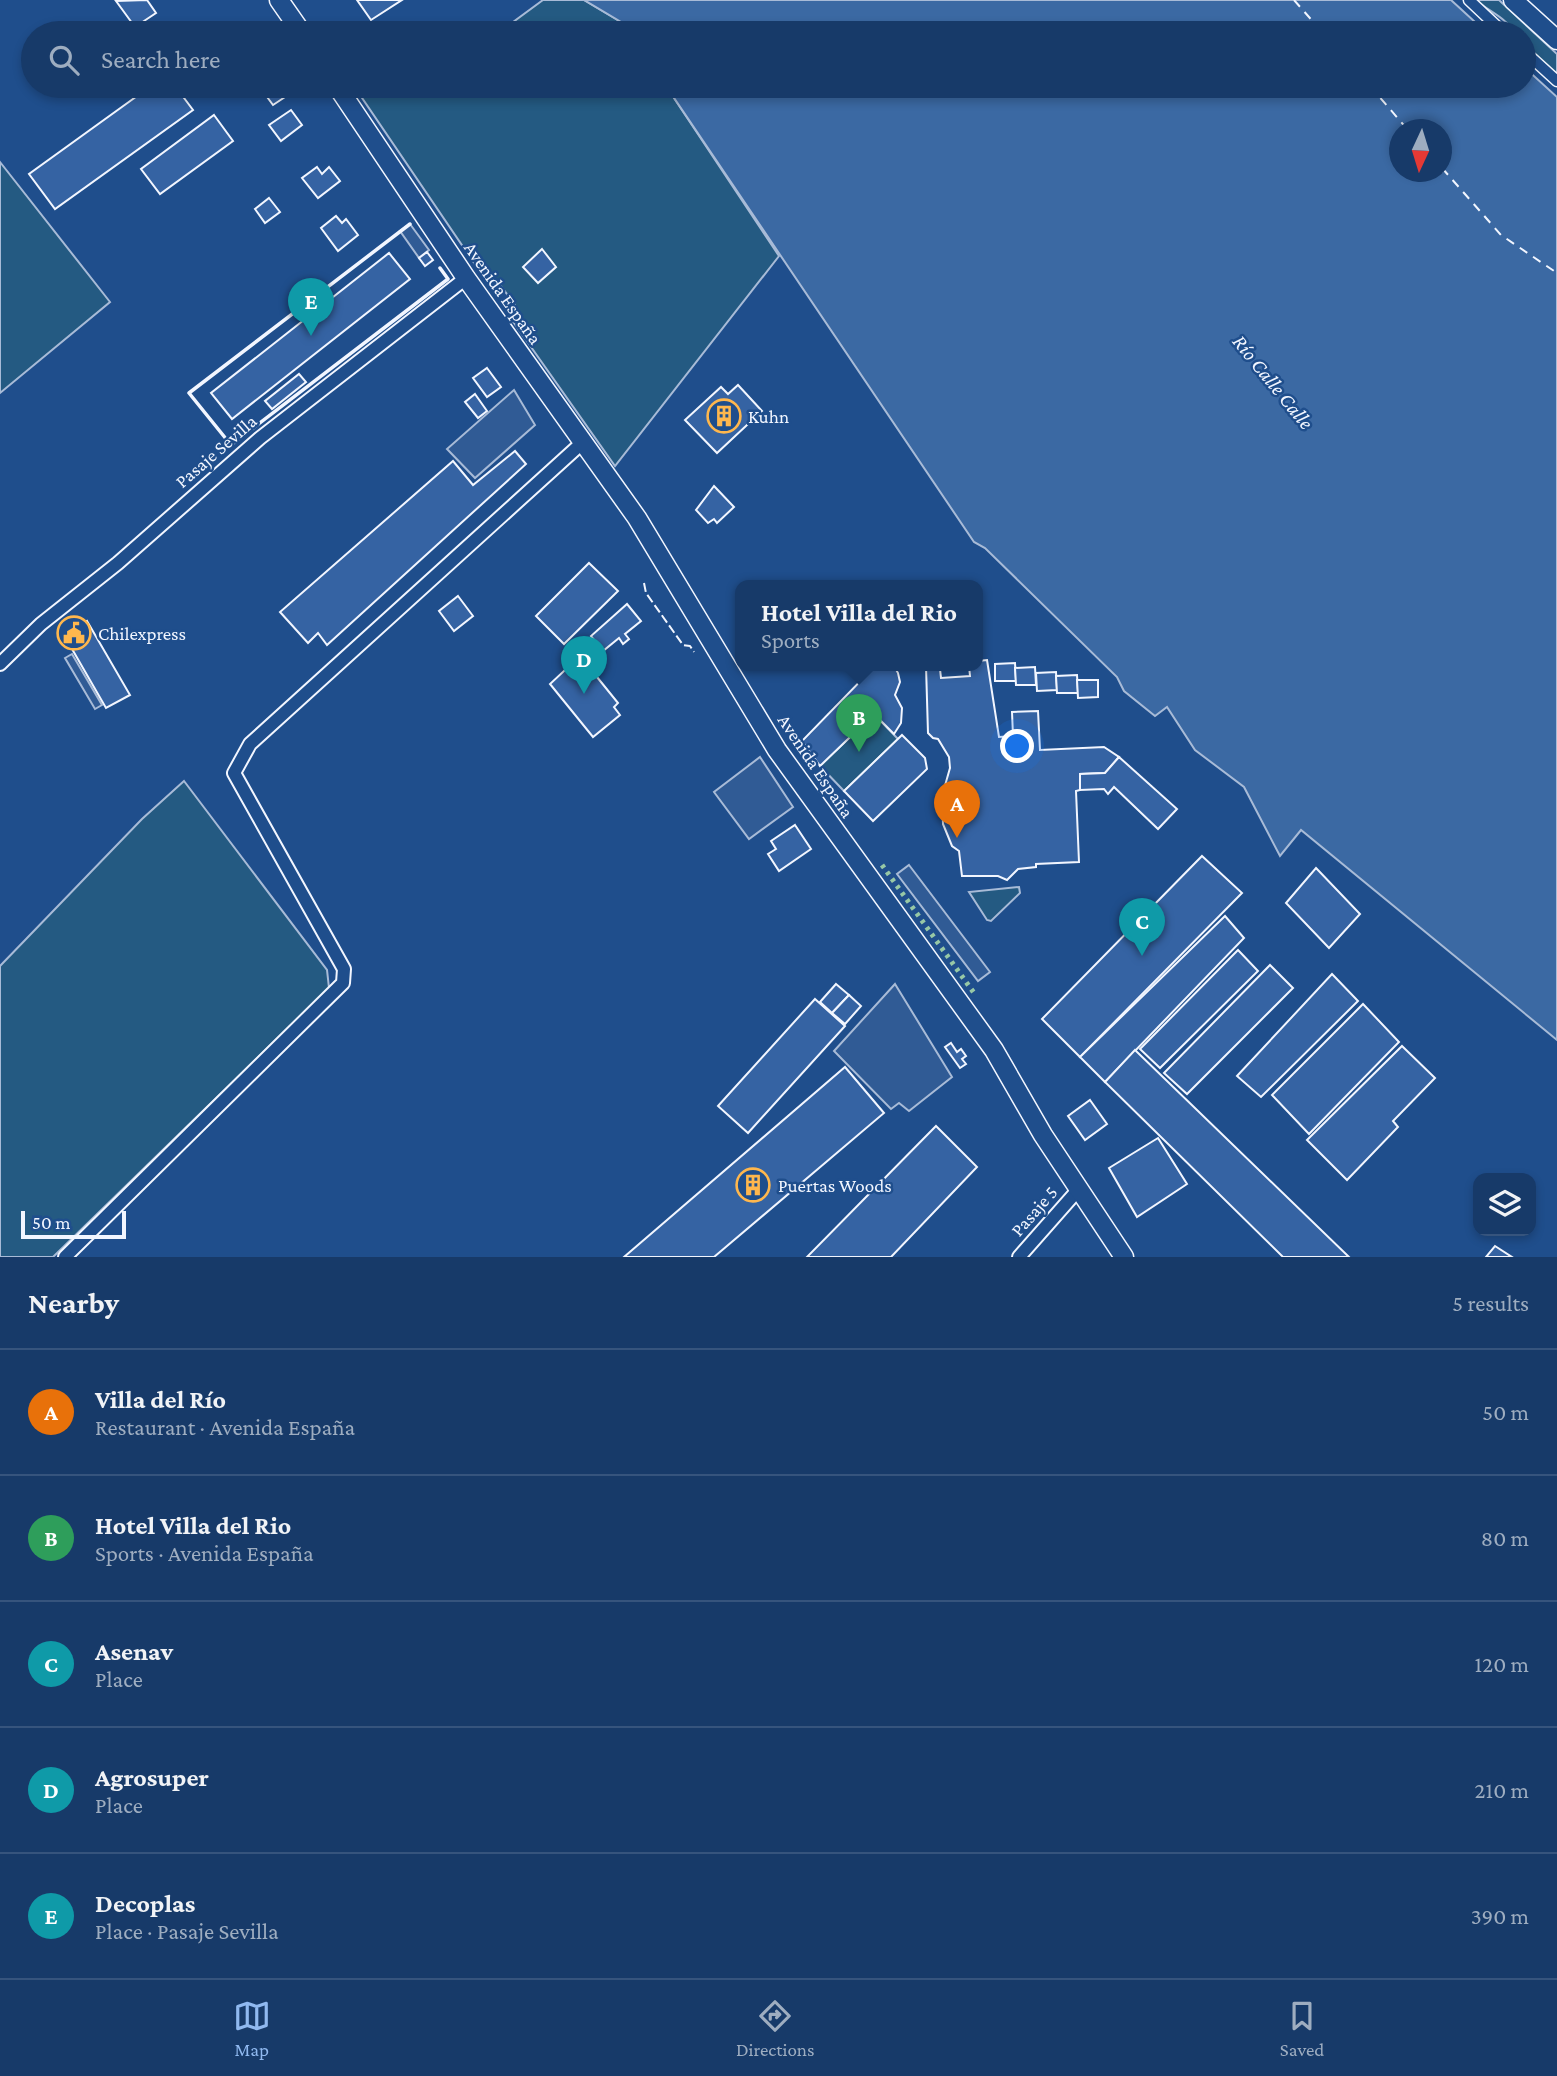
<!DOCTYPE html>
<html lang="en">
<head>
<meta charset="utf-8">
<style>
	:root { --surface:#173a69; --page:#244571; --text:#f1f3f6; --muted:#9eadc0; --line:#36547d; --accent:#90b9f0 }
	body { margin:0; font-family:"Crimson Pro",serif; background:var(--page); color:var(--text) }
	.controls { position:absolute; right:21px; bottom:21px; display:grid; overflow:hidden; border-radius:14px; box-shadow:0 4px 10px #0003 }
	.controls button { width:63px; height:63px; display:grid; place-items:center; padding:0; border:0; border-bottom:2px solid var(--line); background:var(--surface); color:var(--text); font:35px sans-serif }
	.compass { position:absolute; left:1389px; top:119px; width:63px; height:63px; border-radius:50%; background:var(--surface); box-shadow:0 4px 10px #0003; rotate:184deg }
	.scale { position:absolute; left:21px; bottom:18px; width:105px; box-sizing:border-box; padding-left:7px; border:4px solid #f2f6ff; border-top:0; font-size:19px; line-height:24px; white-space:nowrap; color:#f2f6ff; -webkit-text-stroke:5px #1f4e8c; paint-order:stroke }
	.you { position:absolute; left:1018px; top:747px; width:24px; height:24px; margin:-18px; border:5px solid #fff; border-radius:50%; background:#1a73e8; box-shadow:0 0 0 10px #1a73e833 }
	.badge { display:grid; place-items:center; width:46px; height:46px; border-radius:50%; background:var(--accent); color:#fff; font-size:23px; font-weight:700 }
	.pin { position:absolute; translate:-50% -58px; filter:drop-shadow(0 2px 4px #0008) }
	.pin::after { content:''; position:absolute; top:37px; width:24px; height:21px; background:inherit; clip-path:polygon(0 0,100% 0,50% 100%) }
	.popup { position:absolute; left:735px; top:580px; width:248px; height:91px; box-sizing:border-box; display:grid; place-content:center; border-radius:14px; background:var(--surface); filter:drop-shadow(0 2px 5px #0005); font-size:23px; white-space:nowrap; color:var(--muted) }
	.popup b { font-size:26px; color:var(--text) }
	.popup::after { content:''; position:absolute; left:50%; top:100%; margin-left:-14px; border:14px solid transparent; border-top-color:var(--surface) }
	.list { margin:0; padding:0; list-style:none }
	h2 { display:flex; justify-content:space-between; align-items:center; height:91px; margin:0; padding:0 28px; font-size:30px }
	h2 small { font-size:23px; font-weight:400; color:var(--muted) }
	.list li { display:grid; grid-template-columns:46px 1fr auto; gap:21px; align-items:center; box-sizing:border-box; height:126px; padding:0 28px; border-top:2px solid var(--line) }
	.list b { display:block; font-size:26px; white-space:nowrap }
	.list p { margin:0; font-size:23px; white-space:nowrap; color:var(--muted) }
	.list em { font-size:23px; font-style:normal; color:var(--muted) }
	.icon { flex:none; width:38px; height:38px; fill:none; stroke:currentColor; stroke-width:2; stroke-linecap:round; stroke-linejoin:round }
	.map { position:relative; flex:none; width:1557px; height:1257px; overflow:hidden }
	.search { position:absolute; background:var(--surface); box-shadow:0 4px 10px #0003; left:21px; right:21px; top:21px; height:77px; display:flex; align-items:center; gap:18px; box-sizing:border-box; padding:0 24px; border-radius:38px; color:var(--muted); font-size:26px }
	.sheet { height:721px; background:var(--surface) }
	nav { display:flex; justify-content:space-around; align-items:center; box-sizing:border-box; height:98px; border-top:2px solid var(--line); background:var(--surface); font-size:19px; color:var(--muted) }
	nav a { display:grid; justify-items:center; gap:4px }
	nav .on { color:var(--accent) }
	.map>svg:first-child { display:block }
</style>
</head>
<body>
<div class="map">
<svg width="1557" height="1257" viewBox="0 0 1557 1257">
	<rect width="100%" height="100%" fill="#1f4e8c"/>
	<g fill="#245a82" stroke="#a8bbd7" stroke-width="2">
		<path d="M543,0H584L626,25L632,33H498Z"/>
		<path d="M1476,0H1499L1557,54V75L1524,45V33H1514C1506,17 1489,12 1476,0Z"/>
		<path d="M361,86H666L779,256L615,466L512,320L515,305L501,286L489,285L356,89Z"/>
		<path d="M0,162L110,302L0,393Z"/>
		<path d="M874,714L898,739L844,791L820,766Z"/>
		<path d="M184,781L327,970L329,988L53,1257H0V966L142,819Z"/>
		<path d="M1019,887L1020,893L991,921L987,920L969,892Z"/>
	</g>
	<g fill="#305b95" stroke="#a8bbd7" stroke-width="2">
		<path d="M410,224L429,250L419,258L400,231Z"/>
		<path d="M514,390L535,425L475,478L447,449Z"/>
		<path d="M72,654L102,705L95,709L65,658Z"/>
		<path d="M760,757L793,807L749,839L714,792Z"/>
		<path d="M909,865L990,972L978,981L897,874Z"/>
		<path d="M895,984L952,1077L909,1111L899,1103L891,1109L834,1051Z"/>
	</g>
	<g fill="#3b69a3" stroke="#a8bbd7" stroke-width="2" fill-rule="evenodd">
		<path d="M584,0H1451L1487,33H632L626,25Z"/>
		<path d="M1524,67L1557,97V1040L1301,830L1280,856L1244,787L1195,750L1167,707L1155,716L1124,691L1117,677L985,548L974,542L666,86H1524ZM1400,130H1442V172H1400Z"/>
	</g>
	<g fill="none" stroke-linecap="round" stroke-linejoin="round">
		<g stroke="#f2f6ff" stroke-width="2" stroke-dasharray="9 7" stroke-linecap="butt">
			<path d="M1294,0L1323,33"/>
			<path d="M1370,86L1408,130"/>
			<path d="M1442,168L1501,235L1557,273"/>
		</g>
	</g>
	<g fill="#3563a3" stroke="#f2f6ff" stroke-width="2">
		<path d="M147,0L156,13L135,27L116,1Z"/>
		<path d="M357,0H402L371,20Z"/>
		<path d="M151,86H175L193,110L55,209L29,174Z"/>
		<path d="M259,86H290L294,91L273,105Z"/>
		<path d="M291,110L302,125L281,141L269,125Z"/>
		<path d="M214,115L233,141L160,194L141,169Z"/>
		<path d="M317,167L322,174L329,167L340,181L318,198L302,178Z"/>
		<path d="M269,198L280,212L265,223L255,209Z"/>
		<path d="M336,216L342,223L346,219L358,235L338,251L321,228Z"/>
		<path d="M542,249L556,267L538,283L523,267Z"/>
		<path d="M427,252L433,260L425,266L419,258Z"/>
		<path d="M389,253L410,279L232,419L211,393Z"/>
		<path d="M487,368L501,387L487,397L473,378Z"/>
		<path d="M299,374L306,382L272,409L265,401Z"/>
		<path d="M738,385L762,411L717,453L685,420L721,387L728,394Z"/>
		<path d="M475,394L487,411L478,418L465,402Z"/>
		<path d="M515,451L526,464L327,645L318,633L308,643L280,612L453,461L473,485Z"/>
		<path d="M714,486L734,507L717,523L714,519L708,523L696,510Z"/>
		<path d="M589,563L618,591L564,644L536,616Z"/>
		<path d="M458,596L473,616L454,631L439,611Z"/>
		<path d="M627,604L641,621L625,634L629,639L623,644L619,638L603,651L591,636Z"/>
		<path d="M87,621L130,695L106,708L64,635Z"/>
		<path d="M580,656L618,703L614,707L620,715L593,737L550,684Z"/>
		<path d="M987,660L999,737L1013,736L1012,712L1038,711L1040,750L1104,747L1119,757L1105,773L1080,774V790L1076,791L1079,862L1036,864V867L1018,869L1007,880L998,876H962L959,851L952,846L943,824L942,796L950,768L949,757L938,739L933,738L928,733L926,666H951V669H940L941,678L970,676L969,666H978V661Z"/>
		<path d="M1015,663L1016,681H995V664Z"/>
		<path d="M875,666H894L898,673L900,682L895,695L902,708L901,723L894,734L874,714L820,766L802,741Z"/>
		<path d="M1035,667L1036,685H1016L1015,668Z"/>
		<path d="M1056,672L1057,690L1037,691L1036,673Z"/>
		<path d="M1077,675L1078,693H1057L1056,676Z"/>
		<path d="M1077,680H1098V697L1078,698Z"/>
		<path d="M902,735L925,758L927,769L873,821L844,791Z"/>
		<path d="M1119,757L1177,809L1158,829L1114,787L1108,794L1104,789L1080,790V774L1105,773Z"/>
		<path d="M795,825L811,849L779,871L768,854L776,849L771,841Z"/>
		<path d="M1202,856L1242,893L1080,1057L1042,1019Z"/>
		<path d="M1316,868L1360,914L1329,948L1286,903Z"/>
		<path d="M1225,916L1244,938L1105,1082L1080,1057Z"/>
		<path d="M1238,950L1258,971L1160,1068L1140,1049Z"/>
		<path d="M1270,965L1293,988L1187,1094L1164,1073Z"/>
		<path d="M1332,974L1358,1001L1261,1097L1237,1076Z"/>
		<path d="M836,984L849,995L832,1013L820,1002Z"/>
		<path d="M849,995L861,1006L845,1024L832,1013Z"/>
		<path d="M815,999L845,1026L748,1133L718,1106Z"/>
		<path d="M1363,1004L1399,1042L1309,1134L1272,1095Z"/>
		<path d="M951,1043L957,1052L961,1049L966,1056L962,1059L966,1064L960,1068L945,1047Z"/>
		<path d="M1402,1046L1435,1078L1393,1121L1398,1127L1347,1180L1307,1140Z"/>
		<path d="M1135,1050L1349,1257H1283L1105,1082Z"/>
		<path d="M845,1067L884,1113L714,1257H624Z"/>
		<path d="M1090,1100L1107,1124L1085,1140L1068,1116Z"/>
		<path d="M936,1126L977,1167L891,1257H807Z"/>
		<path d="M1158,1138L1187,1184L1137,1217L1109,1168Z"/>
		<path d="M1495,1246L1512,1257H1486Z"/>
	</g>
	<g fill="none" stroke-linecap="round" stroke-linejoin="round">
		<defs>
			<g id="pedestrian">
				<path d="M1469,0L1504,33"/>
				<path d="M1524,51L1557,81"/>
			</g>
			<g id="minor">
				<path d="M0,664L41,624L118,563L260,438L466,278"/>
				<path d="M65,1257L343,983L344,969L234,773L250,744L582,443"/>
				<path d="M1019,1257L1078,1190"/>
			</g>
			<g id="secondary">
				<path d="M279,0L302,33"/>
				<path d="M1513,0L1557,40"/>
				<path d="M337,86L466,278L637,518L777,750L994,1050L1043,1135L1124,1257"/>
			</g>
		</defs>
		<use href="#pedestrian" stroke="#f2f6ff" stroke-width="13"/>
		<use href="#minor" stroke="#f2f6ff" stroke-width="16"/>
		<use href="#secondary" stroke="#f2f6ff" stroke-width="21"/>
		<use href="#pedestrian" stroke="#1f4e8c" stroke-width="10"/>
		<use href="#minor" stroke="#1f4e8c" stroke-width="12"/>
		<use href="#secondary" stroke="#1f4e8c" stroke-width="18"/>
		<path stroke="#97c8a6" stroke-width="5" stroke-dasharray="3.5 5" stroke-linecap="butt" d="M882,865L974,993"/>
		<path stroke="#f2f6ff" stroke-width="2" stroke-dasharray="9 3.5" stroke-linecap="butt" d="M644,583L646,593L683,645L690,646L694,652"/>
		<path stroke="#f2f6ff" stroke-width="3.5" d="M410,224L189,393L231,445L448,279L440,268"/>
	</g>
	<defs>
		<symbol id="building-ring" viewBox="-11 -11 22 22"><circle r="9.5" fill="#1f4e8c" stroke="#ffb74d" stroke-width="1.5"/><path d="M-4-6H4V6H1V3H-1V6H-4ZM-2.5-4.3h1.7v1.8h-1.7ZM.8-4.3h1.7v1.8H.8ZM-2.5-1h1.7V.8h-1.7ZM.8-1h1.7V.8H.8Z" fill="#ffb74d"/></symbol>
		<symbol id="civic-ring" viewBox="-11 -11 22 22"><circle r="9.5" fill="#1f4e8c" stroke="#ffb74d" stroke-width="1.5"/><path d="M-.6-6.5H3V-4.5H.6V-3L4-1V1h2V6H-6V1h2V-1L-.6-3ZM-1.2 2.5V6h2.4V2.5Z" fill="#ffb74d"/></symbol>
	</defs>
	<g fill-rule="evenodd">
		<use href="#building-ring" x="705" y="397" width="38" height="38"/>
		<use href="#civic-ring" x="55" y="614" width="38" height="38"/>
		<use href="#building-ring" x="734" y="1166" width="38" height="38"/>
	</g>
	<g text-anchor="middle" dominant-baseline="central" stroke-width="5" stroke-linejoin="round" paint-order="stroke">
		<g font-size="19" fill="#f2f6ff" stroke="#1f4e8c">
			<text transform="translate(503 293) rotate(55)">Avenida España</text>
			<text transform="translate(216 451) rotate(-41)">Pasaje Sevilla</text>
			<text transform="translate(816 766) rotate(56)">Avenida España</text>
			<text transform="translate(1034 1211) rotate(-49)">Pasaje 5</text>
		</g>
		<g font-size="19" fill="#f2f6ff" stroke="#1f4e8c" text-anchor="start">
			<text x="748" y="416">Kuhn</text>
			<text x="98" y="633">Chilexpress</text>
			<text x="778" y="1185">Puertas Woods</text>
		</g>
		<g font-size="21" font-style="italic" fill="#f2f6ff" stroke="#1f4e8c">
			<text transform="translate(1273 382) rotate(51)">Río Calle Calle</text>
		</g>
	</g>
</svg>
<div class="controls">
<button><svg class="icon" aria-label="layers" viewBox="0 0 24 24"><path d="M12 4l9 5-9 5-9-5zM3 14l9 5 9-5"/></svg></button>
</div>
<svg class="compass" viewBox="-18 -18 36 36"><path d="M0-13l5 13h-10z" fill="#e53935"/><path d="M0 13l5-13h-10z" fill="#9eadc0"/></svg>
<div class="scale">50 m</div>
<div class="you"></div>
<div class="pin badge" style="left:957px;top:838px;background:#e8710a">A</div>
<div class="pin badge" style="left:859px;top:752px;background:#2e9e5b">B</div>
<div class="popup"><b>Hotel Villa del Rio</b>Sports</div>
<div class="pin badge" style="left:1142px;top:956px;background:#0f9aa8">C</div>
<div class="pin badge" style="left:584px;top:694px;background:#0f9aa8">D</div>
<div class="pin badge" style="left:311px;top:336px;background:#0f9aa8">E</div>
<div class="search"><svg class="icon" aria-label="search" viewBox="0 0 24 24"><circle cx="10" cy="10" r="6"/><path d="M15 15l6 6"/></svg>Search here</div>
</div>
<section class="sheet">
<h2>Nearby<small>5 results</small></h2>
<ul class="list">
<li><span class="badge" style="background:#e8710a">A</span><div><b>Villa del Río</b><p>Restaurant · Avenida España</p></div><em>50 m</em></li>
<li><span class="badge" style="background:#2e9e5b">B</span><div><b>Hotel Villa del Rio</b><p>Sports · Avenida España</p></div><em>80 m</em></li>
<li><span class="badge" style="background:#0f9aa8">C</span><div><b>Asenav</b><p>Place</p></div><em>120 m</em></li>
<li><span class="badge" style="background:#0f9aa8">D</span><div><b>Agrosuper</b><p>Place</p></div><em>210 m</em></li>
<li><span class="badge" style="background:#0f9aa8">E</span><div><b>Decoplas</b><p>Place · Pasaje Sevilla</p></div><em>390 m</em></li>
</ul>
</section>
<nav>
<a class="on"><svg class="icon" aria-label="map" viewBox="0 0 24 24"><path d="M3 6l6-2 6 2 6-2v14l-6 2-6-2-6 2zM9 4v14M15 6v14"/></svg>Map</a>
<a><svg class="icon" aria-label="directions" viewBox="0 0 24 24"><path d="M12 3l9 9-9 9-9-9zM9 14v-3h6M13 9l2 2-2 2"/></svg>Directions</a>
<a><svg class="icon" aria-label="saved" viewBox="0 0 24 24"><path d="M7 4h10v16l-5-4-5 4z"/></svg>Saved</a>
</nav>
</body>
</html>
